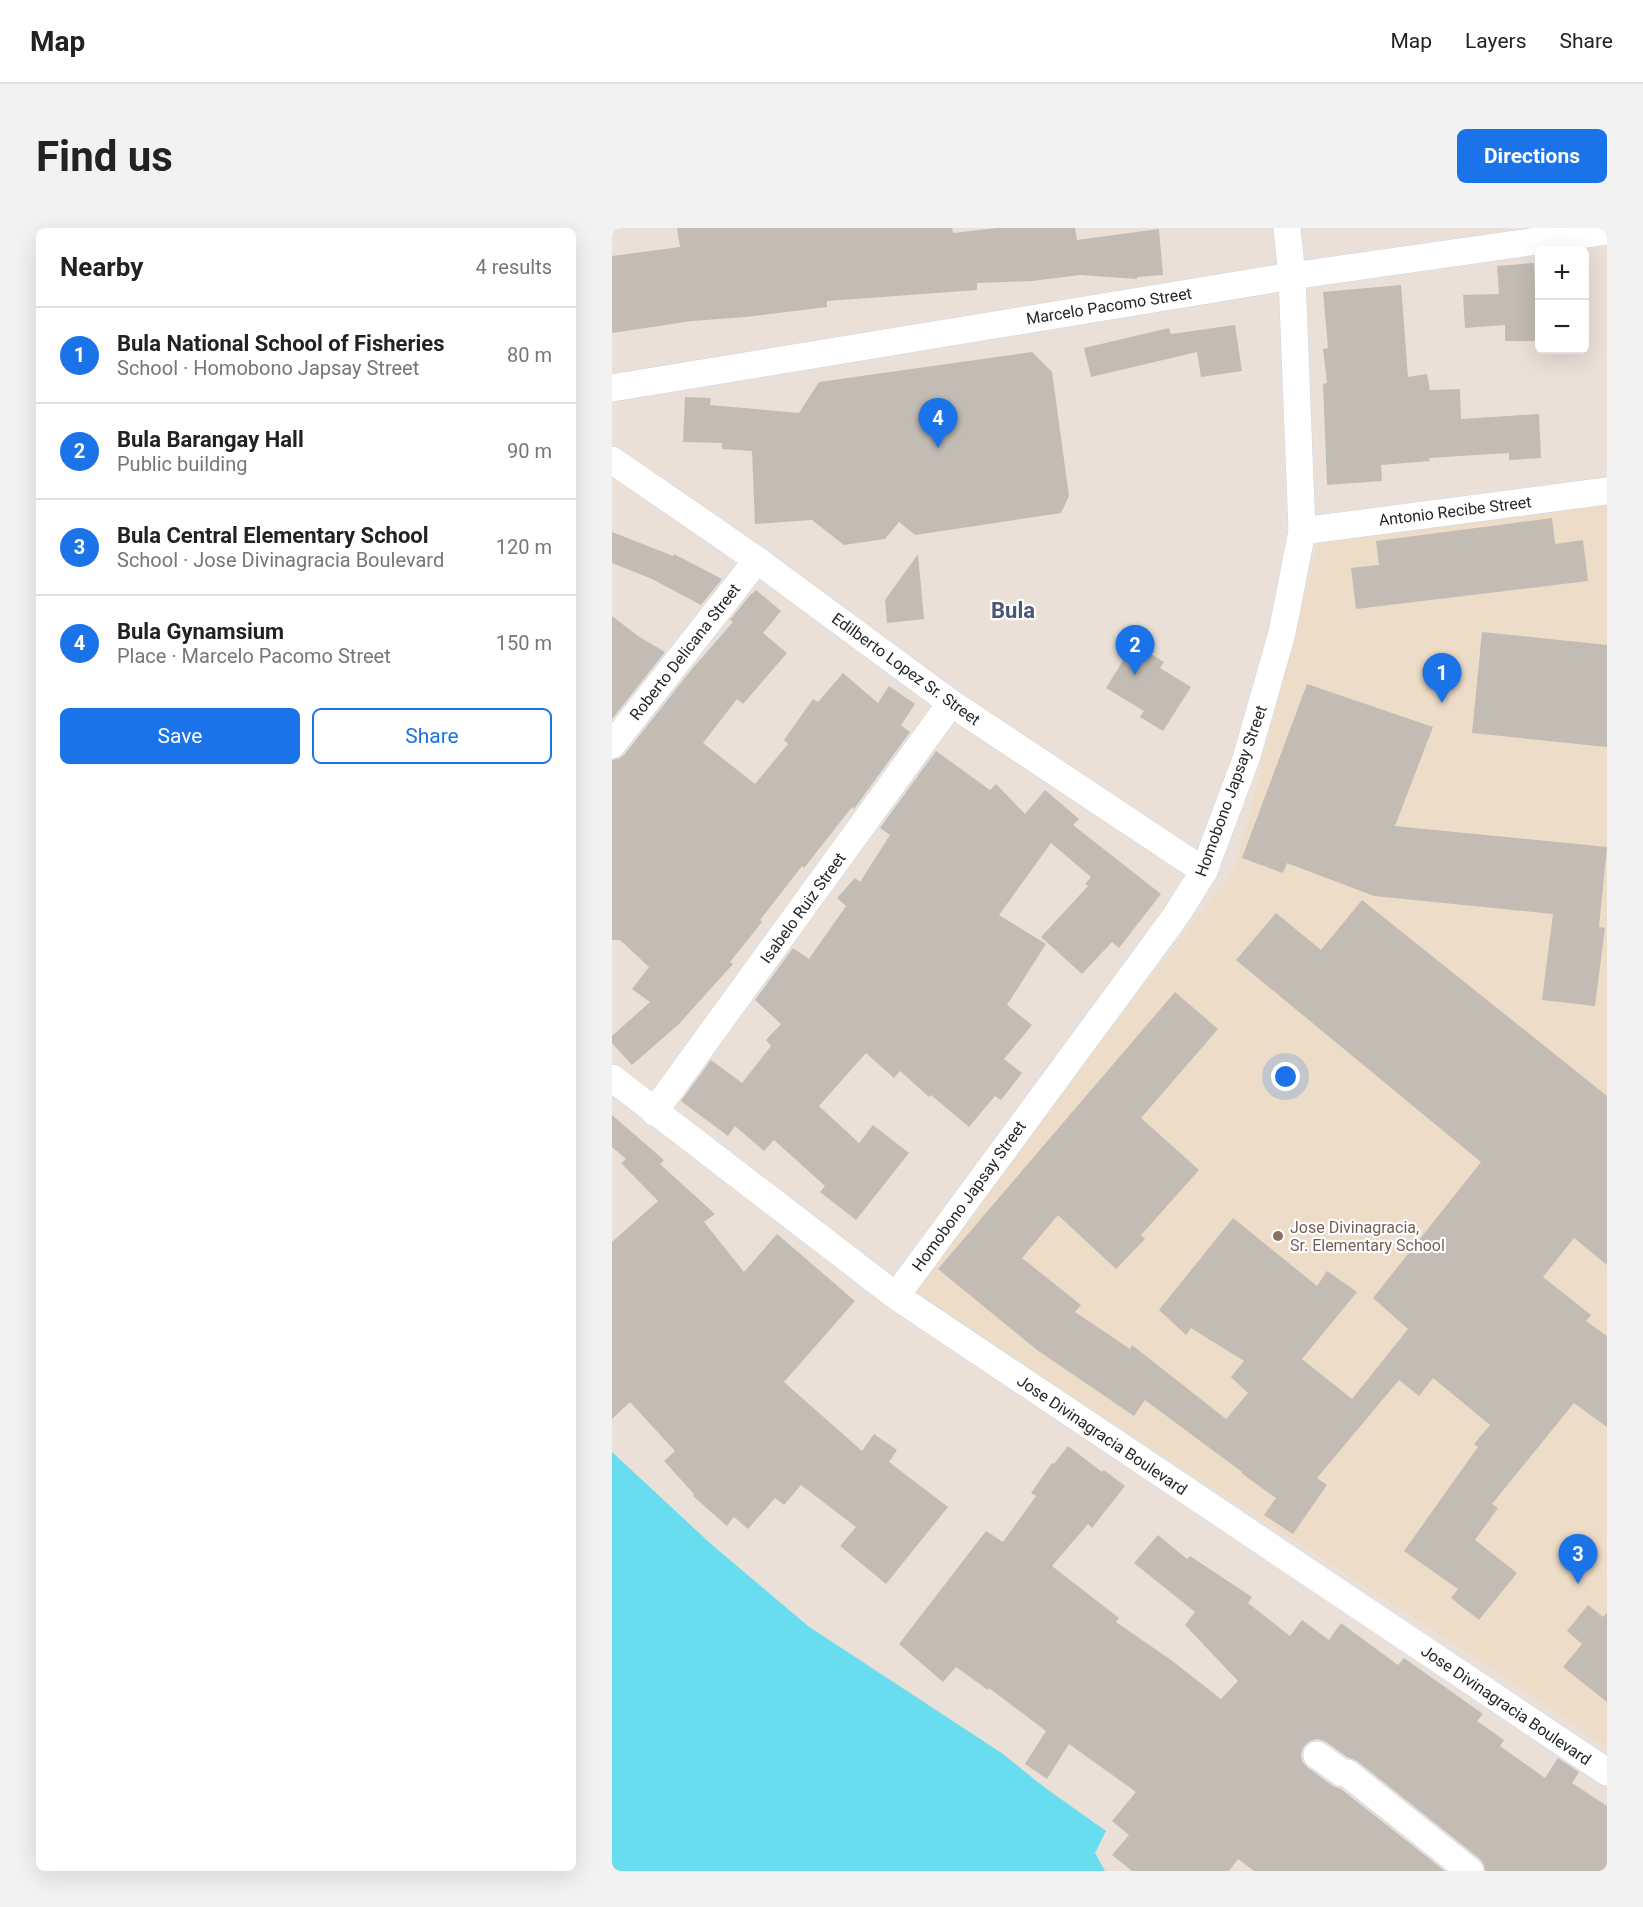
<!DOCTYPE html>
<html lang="en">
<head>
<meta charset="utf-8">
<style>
	:root { --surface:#fff; --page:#f2f2f2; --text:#222; --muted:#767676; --line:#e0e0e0; --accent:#1a73e8 }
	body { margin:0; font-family:Roboto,sans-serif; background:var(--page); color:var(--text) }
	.controls { position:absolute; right:18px; top:18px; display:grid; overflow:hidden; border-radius:9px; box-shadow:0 6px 24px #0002 }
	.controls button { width:54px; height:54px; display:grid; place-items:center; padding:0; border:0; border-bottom:2px solid var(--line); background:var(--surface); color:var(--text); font:30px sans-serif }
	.you { position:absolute; left:674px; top:849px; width:21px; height:21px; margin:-15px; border:4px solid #fff; border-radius:50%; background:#1a73e8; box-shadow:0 0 0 9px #1a73e833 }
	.badge { display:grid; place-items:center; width:39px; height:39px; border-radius:50%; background:var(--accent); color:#fff; font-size:20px; font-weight:700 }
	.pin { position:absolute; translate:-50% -50px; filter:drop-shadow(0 2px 3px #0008) }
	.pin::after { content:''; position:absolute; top:32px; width:21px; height:18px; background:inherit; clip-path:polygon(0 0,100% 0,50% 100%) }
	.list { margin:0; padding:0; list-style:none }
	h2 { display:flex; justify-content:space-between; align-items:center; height:78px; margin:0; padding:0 24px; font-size:26px }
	h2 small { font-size:20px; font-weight:400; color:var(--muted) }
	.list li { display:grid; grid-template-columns:39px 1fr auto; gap:18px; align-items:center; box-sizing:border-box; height:96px; padding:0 24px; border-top:2px solid var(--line) }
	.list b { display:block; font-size:22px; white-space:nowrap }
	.list p { margin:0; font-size:20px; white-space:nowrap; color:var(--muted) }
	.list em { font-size:20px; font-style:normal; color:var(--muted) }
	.actions { display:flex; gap:12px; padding:18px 24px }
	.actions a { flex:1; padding:14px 0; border:2px solid var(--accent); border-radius:9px; text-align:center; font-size:21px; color:var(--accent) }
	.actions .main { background:var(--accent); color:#fff }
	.map { position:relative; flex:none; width:995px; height:1643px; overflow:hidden; border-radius:9px }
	header { display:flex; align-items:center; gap:36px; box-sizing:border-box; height:84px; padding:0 30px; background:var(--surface); border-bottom:2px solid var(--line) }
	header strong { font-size:28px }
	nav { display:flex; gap:33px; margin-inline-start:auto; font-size:21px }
	.intro { display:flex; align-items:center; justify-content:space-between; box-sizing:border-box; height:144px; padding:0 36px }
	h1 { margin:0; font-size:42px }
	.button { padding:15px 27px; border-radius:9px; background:var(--accent); color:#fff; font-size:21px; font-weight:700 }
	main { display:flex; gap:36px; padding:0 36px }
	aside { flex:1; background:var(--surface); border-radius:9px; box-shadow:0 6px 24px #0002 }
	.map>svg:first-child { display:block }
</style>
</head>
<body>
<header>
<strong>Map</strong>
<nav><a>Map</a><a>Layers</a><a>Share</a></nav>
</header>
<div class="intro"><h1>Find us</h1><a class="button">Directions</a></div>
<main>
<aside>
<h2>Nearby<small>4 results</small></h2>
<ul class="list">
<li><span class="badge">1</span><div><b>Bula National School of Fisheries</b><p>School · Homobono Japsay Street</p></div><em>80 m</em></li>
<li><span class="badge">2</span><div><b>Bula Barangay Hall</b><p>Public building</p></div><em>90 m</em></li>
<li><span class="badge">3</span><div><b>Bula Central Elementary School</b><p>School · Jose Divinagracia Boulevard</p></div><em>120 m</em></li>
<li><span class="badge">4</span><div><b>Bula Gynamsium</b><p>Place · Marcelo Pacomo Street</p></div><em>150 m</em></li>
</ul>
<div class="actions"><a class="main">Save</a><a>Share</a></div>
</aside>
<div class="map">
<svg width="995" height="1643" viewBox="0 0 995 1643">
	<rect width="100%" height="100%" fill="#ebe0d8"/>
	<path fill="#eddcc7" d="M995,277V1520L878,1439L294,1062L623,641L708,309Z"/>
	<path fill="#68ddf0" d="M0,1224L99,1316L196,1398L391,1526L432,1559L494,1603L483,1625L493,1643H0Z"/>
	<g fill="#c2bcb4">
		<path d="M65,0H340L341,5L385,0H463L465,12L547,1L551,47L525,49V51L468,47L420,53L365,55V62L215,73V79L134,89L80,93L0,105V28L68,19Z"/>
		<path d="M922,35L925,113H893V97L853,100L851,67L887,66L885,38Z"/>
		<path d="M789,57L796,149L815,146L818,162L848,161L849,191L927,186L929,230L897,232V225L817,230L818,233L769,237L770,253L715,257L711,156L715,155L711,121L716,120L711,64Z"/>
		<path d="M623,97L630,143L589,149L585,124L479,149L472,120L557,100L559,106Z"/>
		<path d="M420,124L440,144L457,268L449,285L303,307L287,294L273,311L232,317L200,292L143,296L140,223L110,221V215L71,214L73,169L99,170L98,177L187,185L207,154Z"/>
		<path d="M940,290L943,316L971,312L976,353L744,381L739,340L767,337L764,313Z"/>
		<path d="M0,304L61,328L62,326L110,351L89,377L40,351L0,335Z"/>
		<path d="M306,326L312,391L275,395L273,372Z"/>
		<path d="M144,362L169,383L151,405L175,425L131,476L125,471L91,515L143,556L176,516L172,512L201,471L206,474L231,445L266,475L277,458L303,476L289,497L298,504L242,581L240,579L192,640L190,638L148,692L150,694L118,734L121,736L67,796L20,837L0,815V808L38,774L20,761L37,739L8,712H0V532L6,531L12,527L80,441L121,394L118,392L139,366H140Z"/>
		<path d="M0,388L26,408L53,424L0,491Z"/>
		<path d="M870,404L995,417V519L860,505Z"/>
		<path d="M522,415L552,434L548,440L579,459L551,503L528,489L532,483L494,460Z"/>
		<path d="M695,456L821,499L783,598L995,619L987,699L993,700L983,778L930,772L941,686L762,668L675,635L671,645L630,630Z"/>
		<path d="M324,523L378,562L384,556L413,586L433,562L467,591L461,597L549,666L507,720L500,714L470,746L429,709L476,658L473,656L479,649L439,615L387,687L434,716L395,777L420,797L392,831L410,845L389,872L383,868L357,899L319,867L317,869L288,843L282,850L254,825L207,878L247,915L261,897L297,925L244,992L208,964L213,958L162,912L152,923L123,898L116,908L69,873L99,832L130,855L159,818L154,812L169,796L143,772L181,720L197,731L234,678L225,670L243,650L248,654L278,607L268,600Z"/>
		<path d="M750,672L995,868V1037L962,1010L931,1049L979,1087L974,1093L995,1108V1199L962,1175L880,1276L886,1280L863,1312L905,1345L867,1392L839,1370L846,1361L792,1323L866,1219L862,1216L878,1197L821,1150L807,1168L787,1152L705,1250L715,1257L681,1306L652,1287L664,1270L629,1245L630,1244L533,1172L522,1188L425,1122L326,1041L563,764L606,801L529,890L587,942L529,1007L533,1011L504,1041L446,987L410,1030L469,1077L463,1084L518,1121L520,1117L614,1191L636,1165L619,1149L632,1133L579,1100L574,1107L547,1082L621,990L705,1058L715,1043L745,1064L690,1131L740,1171L796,1101L761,1070L869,934L624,732L664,685L709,722Z"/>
		<path d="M0,887L52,932L48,936L103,986L92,994L132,1044L165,1006L243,1073L172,1154L250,1223L262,1206L285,1222L277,1234L336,1279L274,1356L228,1318L244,1299L189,1257L172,1277L163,1270L136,1301L122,1289L115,1298L81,1268L82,1266L52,1233L63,1223L18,1174L0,1191V1014L46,973L9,935L14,931L0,919Z"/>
		<path d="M456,1218L490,1244L492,1242L513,1258L480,1300L476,1296L440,1338L507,1390L504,1394L559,1432L609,1471L626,1453L573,1397L583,1384L522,1335L546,1307L575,1331L578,1328L640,1369L636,1375L678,1408L690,1392L717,1412L729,1395L786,1437L792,1430L871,1486L865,1493L892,1512L888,1518L933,1550L946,1530L967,1544L960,1555L995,1578V1643H873L872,1637L868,1631L745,1533L735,1529L714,1514L706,1511L698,1513L692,1518L689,1526L690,1533L695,1539L721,1558L729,1561L833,1643H642L626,1631L617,1643H520L500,1627L517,1607L500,1593L524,1564L457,1516L435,1551L413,1536L434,1503L377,1460L376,1462L344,1439L331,1454L287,1416L374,1303L391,1314L424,1268L419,1265L440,1235L442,1236Z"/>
		<path d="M976,1377L991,1389L995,1385V1474L951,1439L970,1416L955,1403Z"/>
	</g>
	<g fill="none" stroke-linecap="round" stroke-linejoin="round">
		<defs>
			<g id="minor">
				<path d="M0,160L680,48L995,3"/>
				<path d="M0,232L145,332L339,475L592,643"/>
				<path d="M690,303L995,263"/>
				<path d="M0,517L145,332"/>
				<path d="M0,850L284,1068L995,1544"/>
				<path d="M42,884L339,475"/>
				<path d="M284,1068L563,689L592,643L634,531L670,405L690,303L680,48L675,0"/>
				<path d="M705,1527L730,1545H735L858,1643"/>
			</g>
		</defs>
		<use href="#minor" stroke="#ced4e1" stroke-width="28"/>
		<use href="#minor" stroke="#fff" stroke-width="27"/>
	</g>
	<circle fill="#8d6e63" stroke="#fff" stroke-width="2" cx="666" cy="1008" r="6"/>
	<g text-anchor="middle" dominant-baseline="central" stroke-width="4.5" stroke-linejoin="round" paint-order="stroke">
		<g font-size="16" fill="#272727" stroke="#fff">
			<text transform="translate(497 78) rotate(-9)">Marcelo Pacomo Street</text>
			<text transform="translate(843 283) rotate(-7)">Antonio Recibe Street</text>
			<text transform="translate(73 424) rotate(-52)">Roberto Delicana Street</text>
			<text transform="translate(294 441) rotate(36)">Edilberto Lopez Sr. Street</text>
			<text transform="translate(619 563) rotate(-70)">Homobono Japsay Street</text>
			<text transform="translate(191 680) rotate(-54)">Isabelo Ruiz Street</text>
			<text transform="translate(357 968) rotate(-54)">Homobono Japsay Street</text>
			<text transform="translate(490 1207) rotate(34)">Jose Divinagracia Boulevard</text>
			<text transform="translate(894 1477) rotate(34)">Jose Divinagracia Boulevard</text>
		</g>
		<g font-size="16" fill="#785e54" stroke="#fff" text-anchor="start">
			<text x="678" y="999">Jose Divinagracia,<tspan x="678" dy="18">Sr. Elementary School</tspan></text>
		</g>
		<g font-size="22" font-weight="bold" fill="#485678" stroke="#fff">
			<text x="401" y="382">Bula</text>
		</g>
	</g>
</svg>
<div class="controls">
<button>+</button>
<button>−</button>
</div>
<div class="you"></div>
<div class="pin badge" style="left:830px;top:475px">1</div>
<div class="pin badge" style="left:523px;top:447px">2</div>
<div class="pin badge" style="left:966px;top:1356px">3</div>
<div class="pin badge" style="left:326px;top:220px">4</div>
</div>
</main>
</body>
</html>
